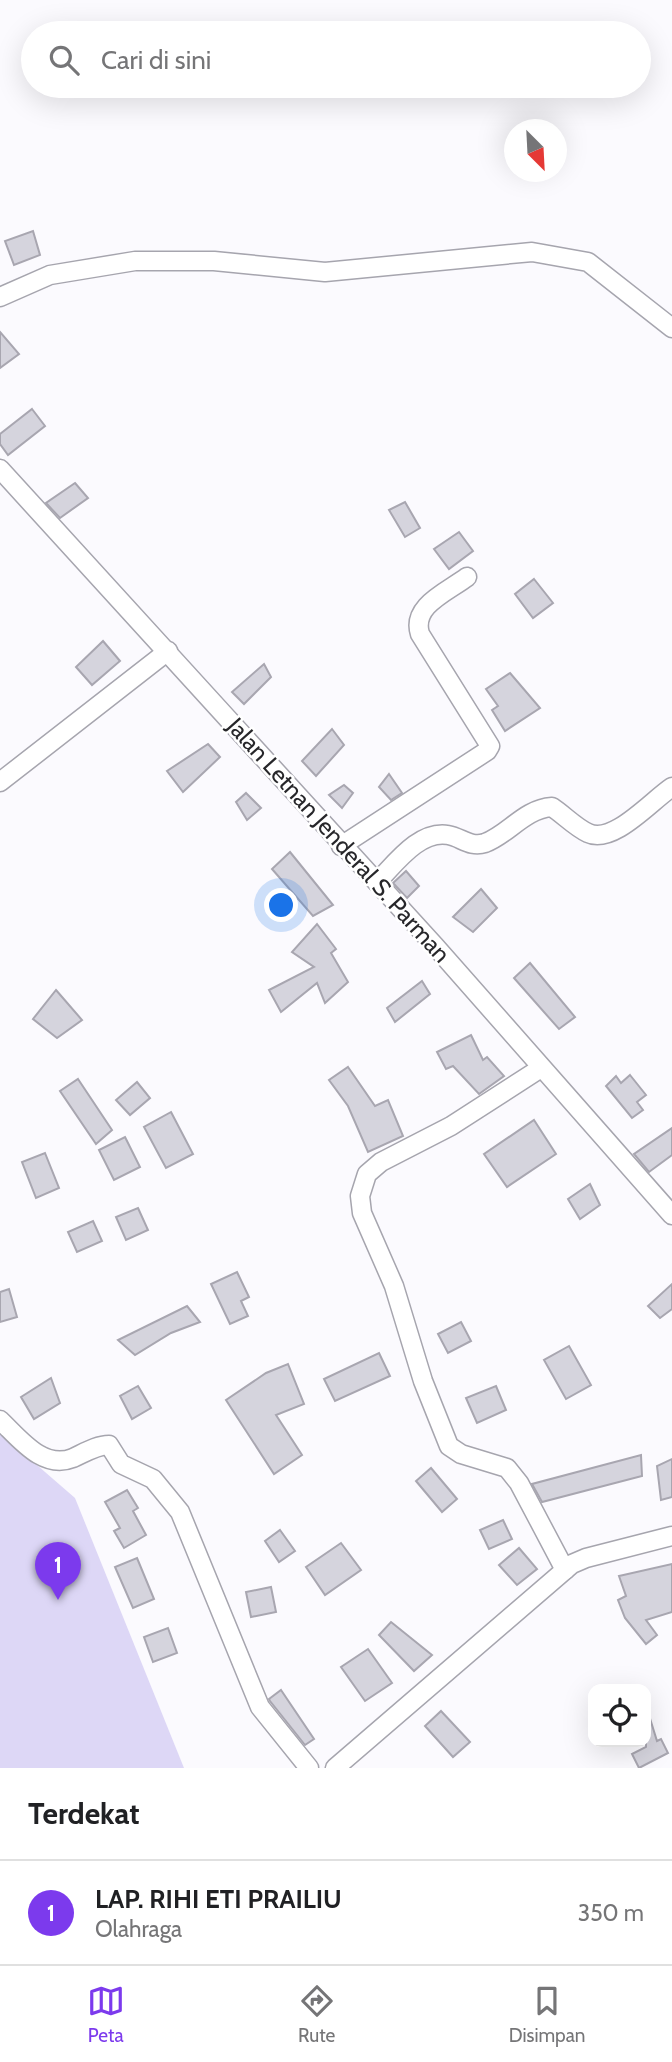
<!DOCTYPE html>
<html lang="id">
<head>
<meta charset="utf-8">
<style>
	:root { --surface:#fff; --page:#f6f6f6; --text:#202124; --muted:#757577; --line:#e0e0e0; --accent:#7c3aed }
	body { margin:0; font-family:Cabin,sans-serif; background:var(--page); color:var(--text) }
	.controls { position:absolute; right:21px; bottom:21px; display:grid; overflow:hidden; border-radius:14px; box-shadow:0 7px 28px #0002 }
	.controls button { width:63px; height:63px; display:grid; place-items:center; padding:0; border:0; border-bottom:2px solid var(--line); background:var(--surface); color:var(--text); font:35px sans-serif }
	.compass { position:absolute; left:504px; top:119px; width:63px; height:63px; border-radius:50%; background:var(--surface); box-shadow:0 7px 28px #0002; rotate:156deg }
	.you { position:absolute; left:282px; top:906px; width:24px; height:24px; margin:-18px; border:5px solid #fff; border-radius:50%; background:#1a73e8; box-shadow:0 0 0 10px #1a73e833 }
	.badge { display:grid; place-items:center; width:46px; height:46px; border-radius:50%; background:var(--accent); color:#fff; font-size:23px; font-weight:700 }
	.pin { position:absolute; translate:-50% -58px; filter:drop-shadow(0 2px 4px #0008) }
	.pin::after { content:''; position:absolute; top:37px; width:24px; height:21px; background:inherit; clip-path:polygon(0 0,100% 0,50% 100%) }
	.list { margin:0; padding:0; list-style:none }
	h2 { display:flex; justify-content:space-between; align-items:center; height:91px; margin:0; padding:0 28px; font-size:30px }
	h2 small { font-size:23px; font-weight:400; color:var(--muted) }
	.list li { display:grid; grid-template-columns:46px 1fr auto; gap:21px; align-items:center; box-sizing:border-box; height:105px; padding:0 28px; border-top:2px solid var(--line) }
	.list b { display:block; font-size:26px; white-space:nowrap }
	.list p { margin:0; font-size:23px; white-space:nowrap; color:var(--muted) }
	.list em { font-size:23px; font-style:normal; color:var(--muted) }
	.icon { flex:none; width:38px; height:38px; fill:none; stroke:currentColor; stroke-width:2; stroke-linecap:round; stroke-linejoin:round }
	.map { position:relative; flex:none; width:672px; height:1768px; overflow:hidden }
	.search { position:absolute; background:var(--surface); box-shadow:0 7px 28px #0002; left:21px; right:21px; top:21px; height:77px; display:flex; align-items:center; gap:18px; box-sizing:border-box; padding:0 24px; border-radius:38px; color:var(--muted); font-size:26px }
	.sheet { height:196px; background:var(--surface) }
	nav { display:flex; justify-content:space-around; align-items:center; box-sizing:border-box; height:98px; border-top:2px solid var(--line); background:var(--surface); font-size:19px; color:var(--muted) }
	nav a { display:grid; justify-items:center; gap:4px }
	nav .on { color:var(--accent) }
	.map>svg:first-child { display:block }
</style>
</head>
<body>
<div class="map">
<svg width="672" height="1768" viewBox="0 0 672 1768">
	<rect width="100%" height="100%" fill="#fbfafe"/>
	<path fill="#ddd7f6" d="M0,1433L75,1498L184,1768H0Z"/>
	<g fill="#d5d4dd" stroke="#a8a6b0" stroke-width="2">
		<path d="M33,231L40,255L14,265L5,241Z"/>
		<path d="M0,332L19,354L0,368Z"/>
		<path d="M32,409L45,426L8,455L0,444V434Z"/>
		<path d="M75,483L88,498L60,518L46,503Z"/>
		<path d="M405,502L420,528L405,537L389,510Z"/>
		<path d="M459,532L473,551L449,569L434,549Z"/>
		<path d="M534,579L553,603L533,618L515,594Z"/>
		<path d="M103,641L120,661L92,685L76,667Z"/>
		<path d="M264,664L271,677L244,704L232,692Z"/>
		<path d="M510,673L540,708L505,731L492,710L498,706L486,689Z"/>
		<path d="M332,729L344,745L316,776L302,761Z"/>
		<path d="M208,744L220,757L183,792L167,771Z"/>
		<path d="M389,774L402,793L391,800L379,787Z"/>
		<path d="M344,785L353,793L342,808L329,795Z"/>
		<path d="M246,793L261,808L247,820L236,802Z"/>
		<path d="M290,852L333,905L313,916L272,869Z"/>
		<path d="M406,871L419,886L407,898L393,883Z"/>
		<path d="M481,889L497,908L473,932L453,917Z"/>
		<path d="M317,924L336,949L331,953L348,982L325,1003L317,983L281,1012L269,990L314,967L292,952Z"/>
		<path d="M530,963L575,1017L559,1029L514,978Z"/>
		<path d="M422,981L430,994L395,1022L387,1008Z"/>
		<path d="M56,990L82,1020L57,1038L33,1019Z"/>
		<path d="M471,1035L483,1060L487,1057L504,1076L479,1094L453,1066L446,1069L437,1052Z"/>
		<path d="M348,1067L375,1106L388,1100L403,1136L368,1152L348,1106L329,1080Z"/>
		<path d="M630,1075L646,1095L637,1102L643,1110L632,1118L606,1086L616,1076L621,1083Z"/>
		<path d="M78,1079L112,1130L96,1144L60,1091Z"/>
		<path d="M137,1082L150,1098L130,1115L116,1100Z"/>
		<path d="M171,1112L193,1154L166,1168L144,1127Z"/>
		<path d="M534,1120L556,1154L507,1187L484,1154Z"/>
		<path d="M672,1128V1155L649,1172L634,1154Z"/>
		<path d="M125,1137L140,1167L114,1180L99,1150Z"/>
		<path d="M45,1153L59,1188L36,1198L22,1162Z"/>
		<path d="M590,1184L600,1205L580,1219L568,1199Z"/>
		<path d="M138,1208L148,1230L126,1240L116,1217Z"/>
		<path d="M93,1221L102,1241L77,1252L68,1232Z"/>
		<path d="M237,1272L249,1297L241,1301L248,1316L230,1324L211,1284Z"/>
		<path d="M672,1284V1309L660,1318L648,1306Z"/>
		<path d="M9,1289L17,1317L0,1322V1292Z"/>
		<path d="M187,1306L200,1322L171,1333L135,1355L118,1340Z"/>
		<path d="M461,1322L471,1341L448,1353L438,1334Z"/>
		<path d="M569,1346L591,1385L566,1399L544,1360Z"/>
		<path d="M379,1353L390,1376L335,1401L324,1379Z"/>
		<path d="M288,1364L304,1404L276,1415L302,1455L274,1474L226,1400L266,1373Z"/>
		<path d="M51,1378L60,1403L34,1419L21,1397Z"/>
		<path d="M138,1386L151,1408L132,1419L120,1396Z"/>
		<path d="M496,1386L506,1410L477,1423L466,1398Z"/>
		<path d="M641,1455L642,1476L542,1502L532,1484Z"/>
		<path d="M672,1459V1497L661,1500L657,1466Z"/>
		<path d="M431,1468L457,1499L442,1512L416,1481Z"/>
		<path d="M127,1490L138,1508L133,1511L146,1535L124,1548L114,1531L120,1528L105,1502Z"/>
		<path d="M503,1520L512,1539L489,1549L480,1530Z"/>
		<path d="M280,1530L295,1551L279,1562L265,1541Z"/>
		<path d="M341,1543L361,1570L325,1595L306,1567Z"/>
		<path d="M519,1548L537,1569L517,1585L499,1565Z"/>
		<path d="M137,1558L154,1599L133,1608L115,1567Z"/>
		<path d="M672,1564V1612L646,1620L657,1635L646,1644L625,1618L618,1600L626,1596L619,1576Z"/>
		<path d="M271,1587L276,1612L251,1617L246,1592Z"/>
		<path d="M391,1622L432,1655L414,1671L379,1635Z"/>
		<path d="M168,1628L177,1653L153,1662L144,1637Z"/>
		<path d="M368,1649L392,1683L365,1701L341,1667Z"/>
		<path d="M281,1690L314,1739L305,1745L270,1701L269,1699Z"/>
		<path d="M441,1711L470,1742L453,1757L425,1726Z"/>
		<path d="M648,1712L657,1741L661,1739L668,1753L639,1768L632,1754L646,1747V1713Z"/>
	</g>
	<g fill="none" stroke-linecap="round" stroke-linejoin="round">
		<defs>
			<g id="minor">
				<path d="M0,297L50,275L135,261H214L325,272L532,252L588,262L672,328"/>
				<path d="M0,469L435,946L672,1215"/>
				<path d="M0,782L168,651"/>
				<path d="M341,846L487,751L490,746L420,634C411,606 447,592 467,577"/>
				<path d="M377,882C395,864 419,830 448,835C461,837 470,848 485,843C509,834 524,809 552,807C564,815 575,827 588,833C613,845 651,801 672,787"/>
				<path d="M541,1068L451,1126L381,1162L367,1174L360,1196L362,1213L394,1286L423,1381L449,1446L461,1454L507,1468L519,1483L565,1570"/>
				<path d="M0,1420C20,1439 43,1470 73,1458C84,1453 97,1445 109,1445L121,1464L153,1479L180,1512L260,1707L309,1768"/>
				<path d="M335,1768L572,1564L586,1558L672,1536"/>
			</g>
		</defs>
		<use href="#minor" stroke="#a6a5ae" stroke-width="21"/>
		<use href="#minor" stroke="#fff" stroke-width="18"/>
	</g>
	<g text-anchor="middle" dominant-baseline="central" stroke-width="5" stroke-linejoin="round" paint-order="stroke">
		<g font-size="24" fill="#27272a" stroke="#fff">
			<text transform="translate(339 840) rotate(48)">Jalan Letnan Jenderal S. Parman</text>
		</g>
	</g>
</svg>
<div class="controls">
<button><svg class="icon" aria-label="locate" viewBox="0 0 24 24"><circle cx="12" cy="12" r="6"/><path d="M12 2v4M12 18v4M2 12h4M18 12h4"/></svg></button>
</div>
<svg class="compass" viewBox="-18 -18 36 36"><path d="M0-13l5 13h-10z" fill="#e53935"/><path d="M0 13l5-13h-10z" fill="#757577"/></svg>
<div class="you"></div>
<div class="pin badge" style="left:58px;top:1600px">1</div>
<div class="search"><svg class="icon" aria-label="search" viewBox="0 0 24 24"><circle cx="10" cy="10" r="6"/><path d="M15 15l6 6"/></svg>Cari di sini</div>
</div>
<section class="sheet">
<h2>Terdekat<small></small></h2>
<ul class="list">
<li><span class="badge">1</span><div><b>LAP. RIHI ETI PRAILIU</b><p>Olahraga</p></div><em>350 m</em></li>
</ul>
</section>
<nav>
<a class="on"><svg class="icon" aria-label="map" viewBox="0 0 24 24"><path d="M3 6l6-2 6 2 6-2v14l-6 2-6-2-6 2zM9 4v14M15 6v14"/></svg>Peta</a>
<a><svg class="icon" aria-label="directions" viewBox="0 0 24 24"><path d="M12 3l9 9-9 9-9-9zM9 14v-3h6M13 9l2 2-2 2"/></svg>Rute</a>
<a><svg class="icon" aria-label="saved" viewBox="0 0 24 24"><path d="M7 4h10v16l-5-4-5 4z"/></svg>Disimpan</a>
</nav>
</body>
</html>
